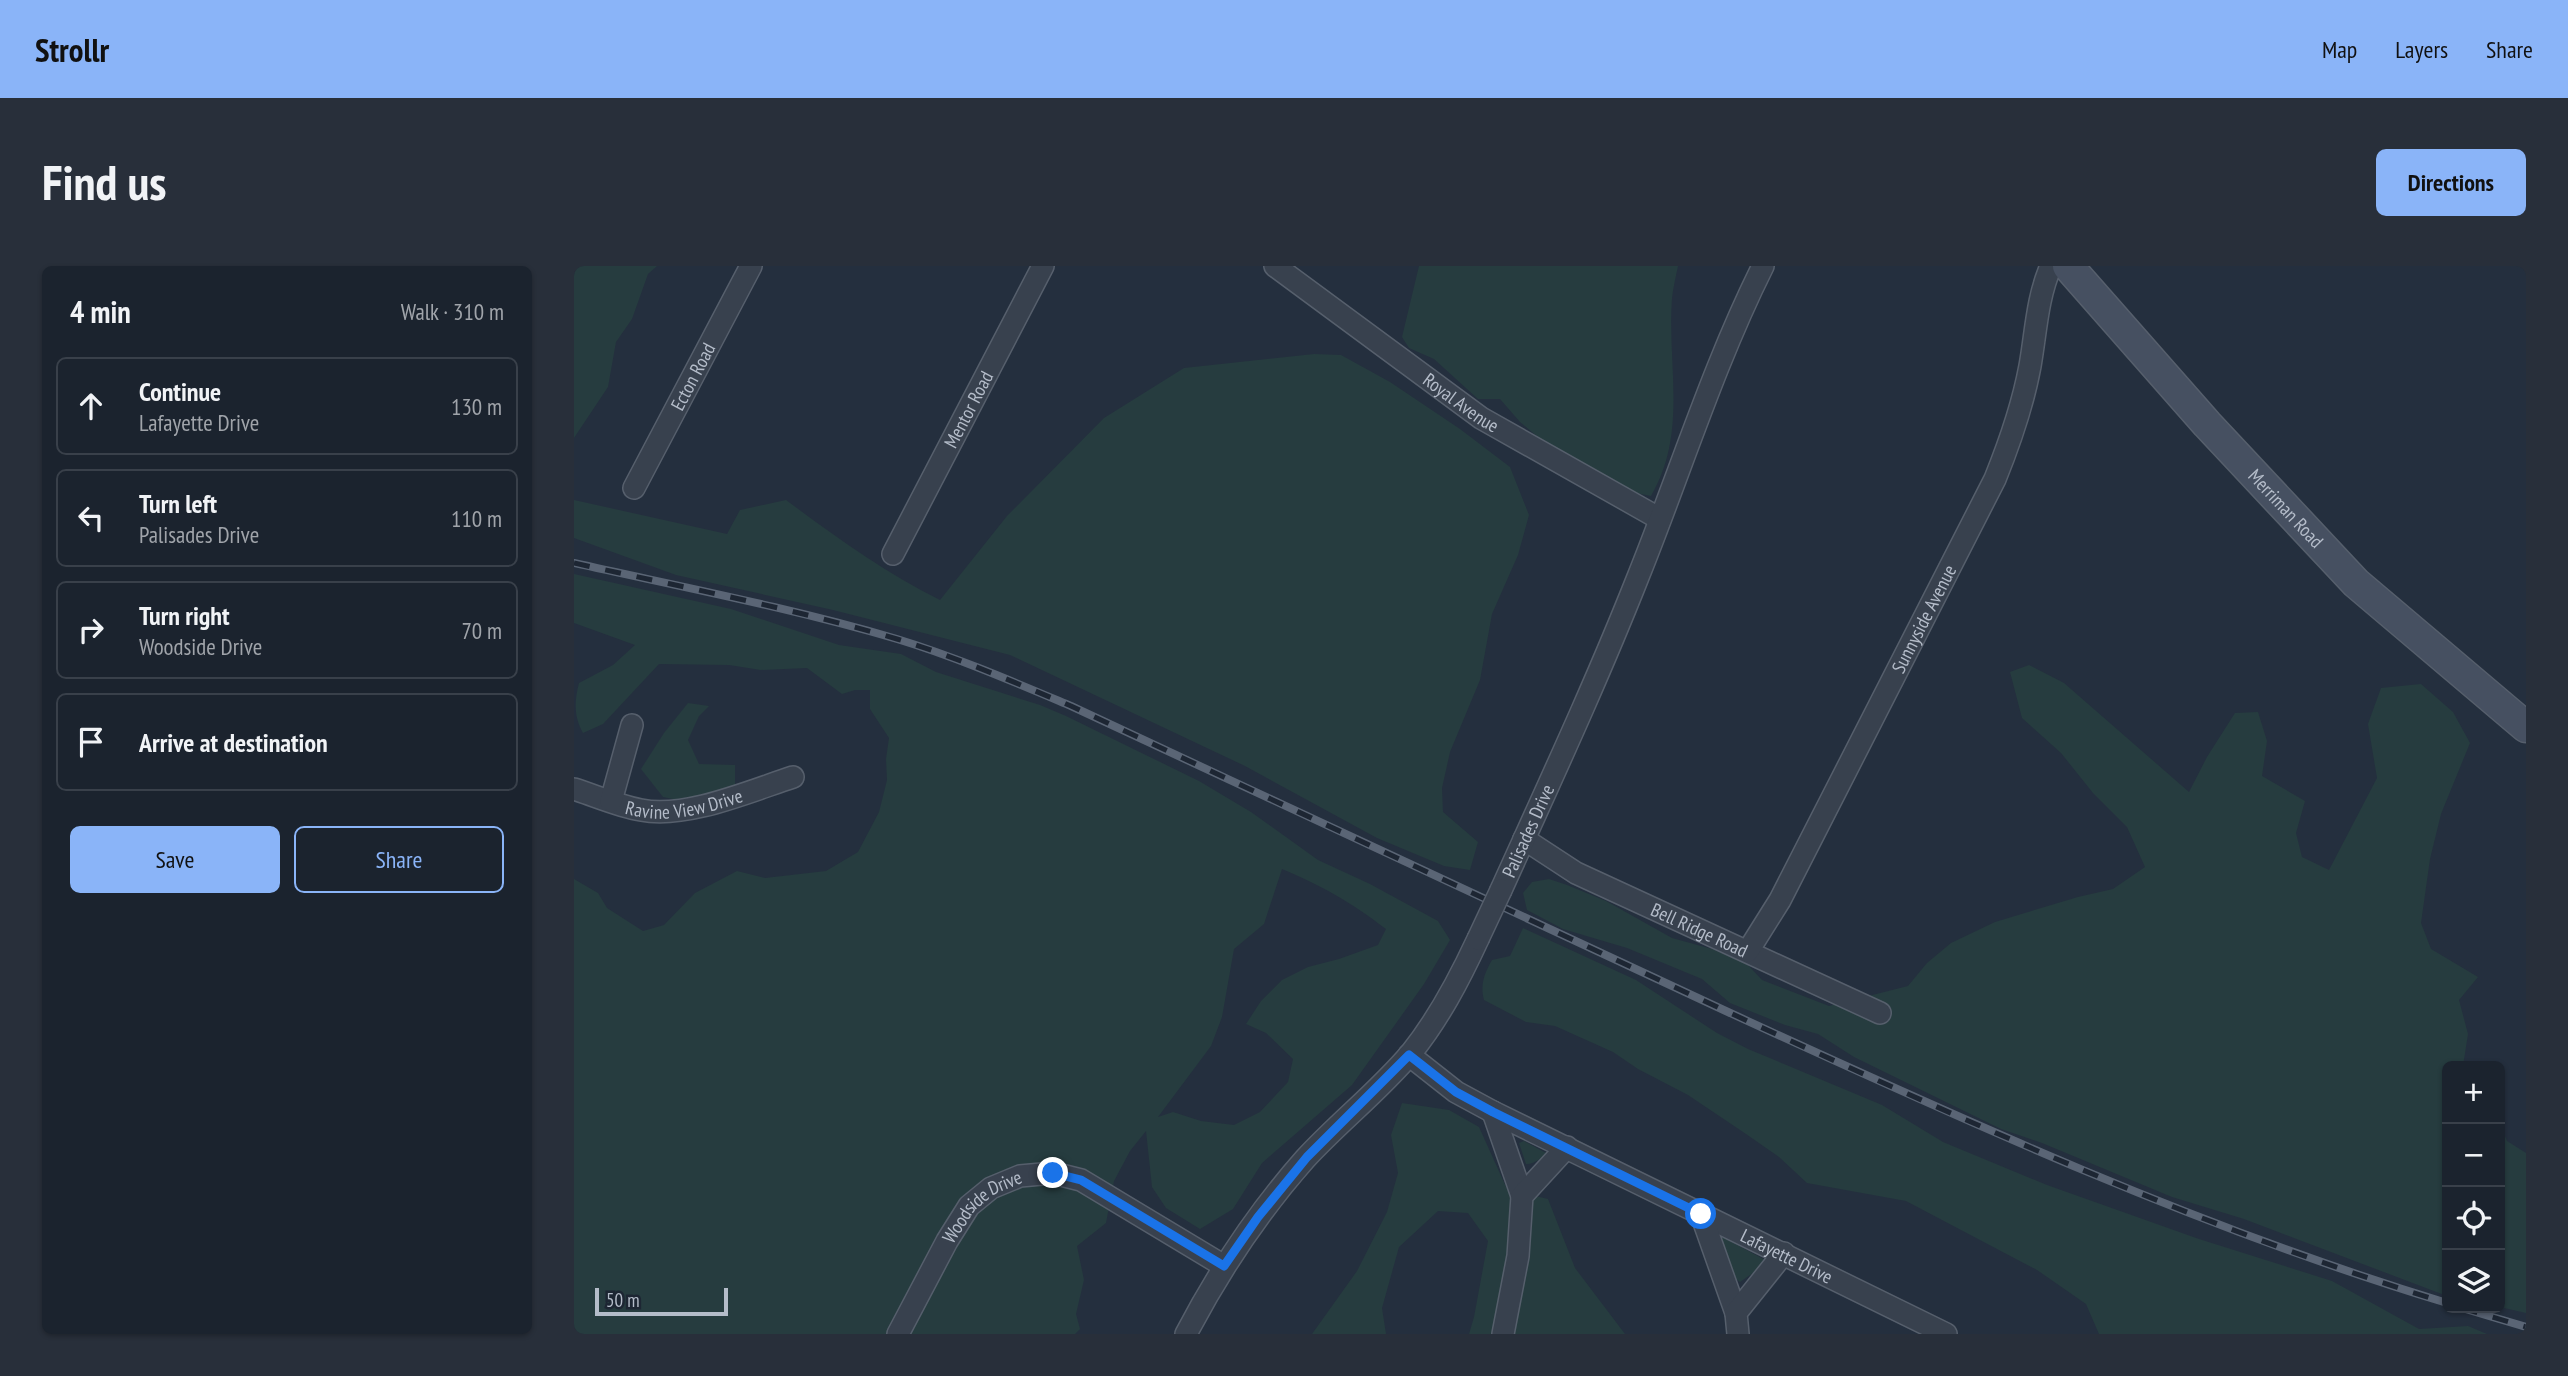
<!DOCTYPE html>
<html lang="en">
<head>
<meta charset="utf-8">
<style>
	:root { --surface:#1b232e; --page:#282f3a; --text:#f1f3f6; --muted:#a0a4aa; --line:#39404a; --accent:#8ab4f8 }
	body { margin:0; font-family:"PT Sans Narrow",sans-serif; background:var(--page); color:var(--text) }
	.controls { position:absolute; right:21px; bottom:21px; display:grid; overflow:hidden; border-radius:10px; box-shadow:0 2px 5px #0004 }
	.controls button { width:63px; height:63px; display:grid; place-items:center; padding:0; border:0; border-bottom:2px solid var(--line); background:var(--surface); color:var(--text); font:35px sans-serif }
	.scale { position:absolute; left:21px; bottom:18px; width:133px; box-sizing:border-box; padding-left:7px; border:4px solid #b4bcc9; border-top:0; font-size:19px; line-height:24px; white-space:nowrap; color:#b4bcc9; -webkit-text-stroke:5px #1d2633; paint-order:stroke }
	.stop { position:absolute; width:21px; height:21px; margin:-16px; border:5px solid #1a73e8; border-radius:50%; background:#fff }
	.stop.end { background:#1a73e8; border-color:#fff; box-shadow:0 2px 7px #0008 }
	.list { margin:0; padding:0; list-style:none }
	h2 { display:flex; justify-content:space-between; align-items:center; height:91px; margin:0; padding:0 28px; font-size:30px }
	h2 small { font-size:23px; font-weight:400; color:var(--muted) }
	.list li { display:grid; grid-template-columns:46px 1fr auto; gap:21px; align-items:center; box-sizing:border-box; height:98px; margin:0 14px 14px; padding:0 14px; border:2px solid var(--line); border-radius:10px }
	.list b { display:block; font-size:26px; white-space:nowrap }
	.list p { margin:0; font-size:23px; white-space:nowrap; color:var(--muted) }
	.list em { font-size:23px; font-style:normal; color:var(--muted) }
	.actions { display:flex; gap:14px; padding:21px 28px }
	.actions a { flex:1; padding:16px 0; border:2px solid var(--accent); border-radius:10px; text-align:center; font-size:24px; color:var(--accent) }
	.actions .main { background:var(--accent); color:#111 }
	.icon { flex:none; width:38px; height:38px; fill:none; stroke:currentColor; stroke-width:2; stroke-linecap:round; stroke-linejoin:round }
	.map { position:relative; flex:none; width:1952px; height:1068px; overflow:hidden; border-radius:10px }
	header { display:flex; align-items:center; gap:42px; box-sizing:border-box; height:98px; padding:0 35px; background:var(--accent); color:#111 }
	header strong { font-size:33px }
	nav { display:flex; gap:38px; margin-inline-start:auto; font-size:24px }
	.intro { display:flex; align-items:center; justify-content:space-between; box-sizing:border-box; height:168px; padding:0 42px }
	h1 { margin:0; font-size:49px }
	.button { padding:18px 32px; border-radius:10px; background:var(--accent); color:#111; font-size:24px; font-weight:700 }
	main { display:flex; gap:42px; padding:0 42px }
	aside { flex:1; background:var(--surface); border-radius:10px; box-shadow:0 2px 5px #0004 }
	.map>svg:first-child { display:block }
</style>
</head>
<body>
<header>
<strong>Strollr</strong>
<nav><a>Map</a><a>Layers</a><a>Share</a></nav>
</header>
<div class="intro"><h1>Find us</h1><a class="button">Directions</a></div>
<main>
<aside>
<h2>4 min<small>Walk · 310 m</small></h2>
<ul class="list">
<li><svg class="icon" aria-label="ahead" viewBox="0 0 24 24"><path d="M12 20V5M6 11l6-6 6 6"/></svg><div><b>Continue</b><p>Lafayette Drive</p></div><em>130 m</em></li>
<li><svg class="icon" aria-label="left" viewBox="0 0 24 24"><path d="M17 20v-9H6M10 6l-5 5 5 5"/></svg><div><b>Turn left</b><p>Palisades Drive</p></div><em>110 m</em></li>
<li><svg class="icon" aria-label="right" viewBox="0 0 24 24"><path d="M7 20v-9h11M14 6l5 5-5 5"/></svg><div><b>Turn right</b><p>Woodside Drive</p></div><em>70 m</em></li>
<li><svg class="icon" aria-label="arrive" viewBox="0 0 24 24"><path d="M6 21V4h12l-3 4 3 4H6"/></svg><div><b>Arrive at destination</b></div></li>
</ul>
<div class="actions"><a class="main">Save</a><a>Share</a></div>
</aside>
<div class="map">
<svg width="1952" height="1068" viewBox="0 0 1952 1068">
	<rect width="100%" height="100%" fill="#242f3e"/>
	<g fill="#263c3f" fill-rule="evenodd">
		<path d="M0,0H83L74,8L58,53L42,76L34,121L0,172Z"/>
		<path d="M845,0H1104C1102,10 1099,22 1098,32C1093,101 1114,166 1077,230L1047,224L971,177L946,156L926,133H904L860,93L835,82L828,71Z"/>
		<path d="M740,88L767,89L816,116L886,163L936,201L955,249L944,289L918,348L906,414L876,486L868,522L869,546L904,576L896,604L870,600L803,572L671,500L436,389L259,344L102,309L0,272V234L153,268L166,244L212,234C262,271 310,306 366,334L433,250L530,152L610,102Z"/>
		<path d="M0,308L157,343L265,379L327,388L362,406L466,439L492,450L625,515L677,546L744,594L796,618L864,655L876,674L850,718L778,819L688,897L659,943L626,963L592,942L578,921L572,865L556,885L540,915L532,957L503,980L510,1014L502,1048L506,1063L501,1068H0V613L24,627L33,642L69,665L90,659L121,627L163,605L191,612L252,605L284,586L305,546L313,514L312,493L315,472L296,443V424H281L268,428L233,402L187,404L155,399L85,398L29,458L9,467C0,451 0,436 5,417L39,399L61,379L0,357ZM708,603C750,621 775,635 812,663L804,679L765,693L734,701L708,714L687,735L672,758L692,767L719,793L714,816L686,846L660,859L627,855L599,846L584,851L637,780L648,751L660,683L690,658Z"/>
		<path d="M1455,399L1490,417L1615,526L1633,491L1661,447L1684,446L1693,475L1688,510L1731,535L1722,567L1728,591L1755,604L1803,512L1794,458L1807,422L1847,418L1879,446L1896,477L1867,548L1856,593L1847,657L1857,683L1904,711L1885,734L1894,768L1889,800H1873V1030L1670,953L1598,931L1468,877L1427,863L1280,791L1244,768L1211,759L1156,737L1128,713L1053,682L989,663L953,644L949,627L958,616L975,613L993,619L1032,635L1098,672L1138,683L1173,698L1188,714L1255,740L1334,720L1353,697L1377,677L1421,656L1504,631L1539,623L1571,601L1553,561L1519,527L1487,487L1448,452L1436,406Z"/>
		<path d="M114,437L135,440L125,450L114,474L125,498L161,499V521L123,538L89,531L67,503L90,467Z"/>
		<path d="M949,662L1062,714L1143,767L1174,783L1308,839L1369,876L1473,919L1625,973L1758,1015L1845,1063L1894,1060L1913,1068H1525L1512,1038L1463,1004L1332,935L1233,917L1205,891L1172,868L1114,829L1064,803L1039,786L981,760L952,756L910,734C906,719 910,708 918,694L936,690Z"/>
		<path d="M828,837L875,844L905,861L933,923L974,933L1001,1002L1051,1068H895L900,1051L914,975L894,947L864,945L825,981L808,1042L812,1068H738L783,1005L813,946L824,907L817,869Z"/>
		<path d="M1926,858L1933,875L1952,887V1047L1926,1041Z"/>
		<path d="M950,875L972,887C969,892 958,899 952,898L945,877Z"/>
		<path d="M1146,972H1150L1193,995L1189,1000L1166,1016C1152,1007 1150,987 1146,972Z"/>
	</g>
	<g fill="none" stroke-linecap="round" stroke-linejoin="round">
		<defs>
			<g id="street">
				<path id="s1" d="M701,0L907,152L1086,253"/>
				<path id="s2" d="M60,222L177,0"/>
				<path id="s3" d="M319,288L469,0"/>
				<path id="s4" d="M0,523C22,530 44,540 67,544C112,553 176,525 219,511"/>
				<path d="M37,535L58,459"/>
				<path id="s5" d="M950,573L1002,607L1306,747"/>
				<path id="s6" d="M927,624C974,520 1022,417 1064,311C1106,207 1139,100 1189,0"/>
				<path id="s7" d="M1174,685L1206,634L1421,213C1436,176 1449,138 1456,100C1462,66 1463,32 1477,0"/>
				<path id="s8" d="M835,789L882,826L919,846L1372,1068"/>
				<path d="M919,846L948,930"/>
				<path d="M1127,948L1162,1047"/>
				<path id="s9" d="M324,1068L373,975L395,940L417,922L446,910L479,907L507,914L650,1000"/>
				<path d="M612,1068C645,1005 684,946 731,893C765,856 805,825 837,787C865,752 885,714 904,673"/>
				<path d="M929,1068L944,990L948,930L993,881"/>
				<path d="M1164,1068L1162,1047L1210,987"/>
			</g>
			<g id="secondary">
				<path id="s10" d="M1494,0L1633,158L1782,317L1952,461"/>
			</g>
		</defs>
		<use href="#street" stroke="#565f6c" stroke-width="24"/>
		<use href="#secondary" stroke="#565f6c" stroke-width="33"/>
		<use href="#street" stroke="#38414e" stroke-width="21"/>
		<use href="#secondary" stroke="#465061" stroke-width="30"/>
		<defs>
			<g id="rail">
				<path d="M0,297C108,321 217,342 323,373C382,391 440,416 497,440C716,542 935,644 1154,746C1389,854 1625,962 1873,1037"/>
				<path d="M1888,1042L1952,1061"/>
			</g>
		</defs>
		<use href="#rail" stroke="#5a6575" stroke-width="8"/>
		<use href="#rail" stroke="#1d2633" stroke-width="5" stroke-dasharray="16" stroke-linecap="butt"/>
		<defs>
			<path id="street-bridge" d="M904,673L927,624"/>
		</defs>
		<use href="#street-bridge" stroke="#565f6c" stroke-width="24" stroke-linecap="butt"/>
		<use href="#street-bridge" stroke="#38414e" stroke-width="21"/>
	</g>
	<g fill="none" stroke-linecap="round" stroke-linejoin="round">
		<path stroke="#1a73e8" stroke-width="9" d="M479,907L507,914L650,1000L684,951L733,891L835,789L882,826L919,846L1127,948"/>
	</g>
	<g text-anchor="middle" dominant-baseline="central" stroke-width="5" stroke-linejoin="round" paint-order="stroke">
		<g font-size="19" fill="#b4bcc9" stroke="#1d2633">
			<text stroke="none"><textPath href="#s2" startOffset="126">Ecton Road</textPath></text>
			<text stroke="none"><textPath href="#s1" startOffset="231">Royal Avenue</textPath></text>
			<text stroke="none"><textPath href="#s3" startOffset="163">Mentor Road</textPath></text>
			<text stroke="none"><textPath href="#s10" startOffset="326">Merriman Road</textPath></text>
			<text stroke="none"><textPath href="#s7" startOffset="376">Sunnyside Avenue</textPath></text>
			<text stroke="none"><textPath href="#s4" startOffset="114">Ravine View Drive</textPath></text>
			<text stroke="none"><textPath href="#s6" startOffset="65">Palisades Drive</textPath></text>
			<text stroke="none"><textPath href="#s5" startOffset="198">Bell Ridge Road</textPath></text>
			<text stroke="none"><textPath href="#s9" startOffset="156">Woodside Drive</textPath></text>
			<text stroke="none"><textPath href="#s8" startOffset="429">Lafayette Drive</textPath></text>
		</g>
	</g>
</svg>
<div class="controls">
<button>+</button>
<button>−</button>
<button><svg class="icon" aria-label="locate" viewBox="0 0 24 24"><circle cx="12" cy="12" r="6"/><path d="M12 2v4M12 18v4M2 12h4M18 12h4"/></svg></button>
<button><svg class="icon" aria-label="layers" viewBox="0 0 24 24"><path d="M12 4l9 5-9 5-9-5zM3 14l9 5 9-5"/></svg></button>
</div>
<div class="scale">50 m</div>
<div class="stop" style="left:1127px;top:948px"></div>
<div class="stop end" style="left:479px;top:907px"></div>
</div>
</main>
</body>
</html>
